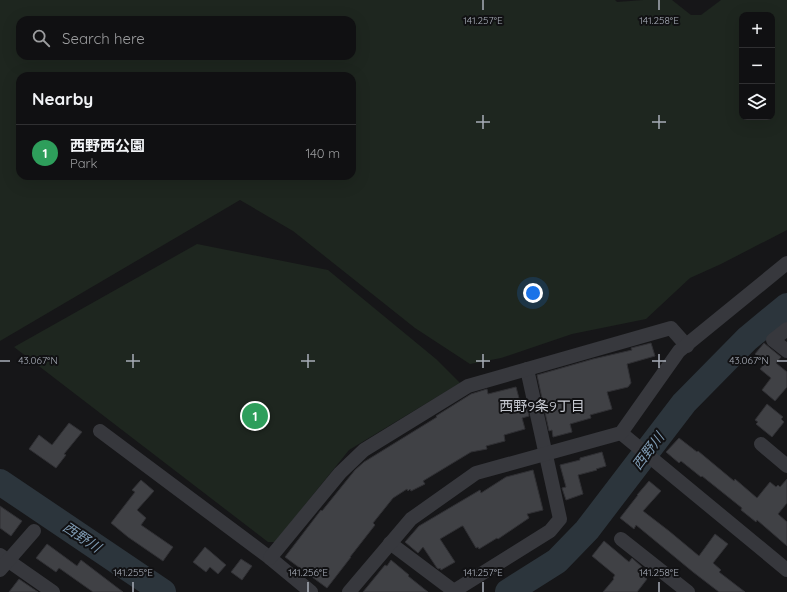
<!DOCTYPE html>
<html lang="en">
<head>
<meta charset="utf-8">
<style>
	:root { --surface:#101012; --page:#1e1e20; --text:#f1f3f6; --muted:#9c9d9f; --line:#303032; --accent:#f2b134 }
	body { margin:0; font-family:Quicksand,"Noto Sans JP",sans-serif; background:var(--page); color:var(--text) }
	.controls { position:absolute; right:12px; top:12px; display:grid; overflow:hidden; border-radius:8px; box-shadow:0 4px 16px #0002 }
	.controls button { width:36px; height:36px; display:grid; place-items:center; padding:0; border:0; border-bottom:1px solid var(--line); background:var(--surface); color:var(--text); font:20px sans-serif }
	.you { position:absolute; left:533px; top:293px; width:14px; height:14px; margin:-10px; border:3px solid #fff; border-radius:50%; background:#1a73e8; box-shadow:0 0 0 6px #1a73e833 }
	.badge { display:grid; place-items:center; width:26px; height:26px; border-radius:50%; background:var(--accent); color:#fff; font-size:13px; font-weight:700 }
	.pin { position:absolute; translate:-50% -50%; border:2px solid #fff; box-shadow:0 1px 4px #0006 }
	.list { margin:0; padding:0; list-style:none }
	h2 { display:flex; justify-content:space-between; align-items:center; height:52px; margin:0; padding:0 16px; font-size:17px }
	h2 small { font-size:13px; font-weight:400; color:var(--muted) }
	.list li { display:grid; grid-template-columns:26px 1fr auto; gap:12px; align-items:center; box-sizing:border-box; height:56px; padding:0 16px; border-top:1px solid var(--line) }
	.list b { display:block; font-size:15px; white-space:nowrap }
	.list p { margin:0; font-size:13px; white-space:nowrap; color:var(--muted) }
	.list em { font-size:13px; font-style:normal; color:var(--muted) }
	.icon { flex:none; width:22px; height:22px; fill:none; stroke:currentColor; stroke-width:2; stroke-linecap:round; stroke-linejoin:round }
	.map { position:relative; flex:none; width:787px; height:592px; overflow:hidden }
	.search { position:absolute; background:var(--surface); box-shadow:0 4px 16px #0002; left:16px; top:16px; width:340px; height:44px; display:flex; align-items:center; gap:10px; box-sizing:border-box; padding:0 14px; border-radius:12px; color:var(--muted); font-size:15px }
	.panel { position:absolute; background:var(--surface); box-shadow:0 4px 16px #0002; left:16px; top:72px; width:340px; height:108px; border-radius:12px }
	.map>svg:first-child { display:block }
</style>
</head>
<body>
<div class="map">
<svg width="787" height="592" viewBox="0 0 787 592">
	<rect width="100%" height="100%" fill="#161618"/>
	<g fill="#1e261f" fill-rule="evenodd">
		<path d="M0,0H615L617,2L643,0H672L691,15H701L721,0H787V230L721,264L690,278L646,319L572,334L501,358L470,364L415,328L293,231L240,200L0,341ZM742,15H772V117H742ZM20,20H352V56H20ZM20,76H352V176H20Z"/>
		<path d="M197,244L328,270L436,359L460,383L349,450L275,542H268L14,347Z"/>
	</g>
	<g fill="none" stroke-linecap="round" stroke-linejoin="round">
		<g stroke="#2c353c" stroke-width="26">
			<path d="M0,482L163,592"/>
			<path d="M508,592L557,561L587,530L684,403L747,339L787,306"/>
		</g>
	</g>
	<g fill="#404145" stroke="#303034">
		<path d="M651,343L655,356L627,364L631,383L628,387L607,392L612,409L590,415L591,418L570,424L572,432L553,437L552,430L549,431L537,375L593,359L632,350L631,348Z"/>
		<path d="M764,343L781,357L776,363L787,372V387L775,401L762,390L771,378L760,369L765,363L755,354Z"/>
		<path d="M516,387L520,402L525,401L529,416L522,418L525,429L504,435L505,441L486,446L487,449L471,452L423,481L425,484L411,491L410,489L408,491L407,489L393,498L373,523L375,525L350,557H351L327,588L285,557L321,510L322,511L355,470L364,462L437,417L436,416L471,394L487,389L488,394Z"/>
		<path d="M767,404L783,417L781,419L784,422L772,437L756,424L758,422L755,420Z"/>
		<path d="M69,423L82,432L64,454L66,455L56,468L29,449L39,435L52,445Z"/>
		<path d="M679,438L697,452L698,451L734,481L735,479L757,498L770,482L776,487L778,485L780,487L787,479V503L778,514L787,522V546L757,520L756,522L741,510L742,508L702,476L701,477L681,461L679,463L666,452Z"/>
		<path d="M602,452L606,466L596,469L597,470L578,475L583,494L566,500L562,488L566,487L560,465L580,460V458Z"/>
		<path d="M533,470L543,510L527,514L529,518L498,539L497,538L479,549L478,547L476,548L463,526H462L440,539L455,562L441,570L440,568L439,569L437,568L423,547L418,553L405,542L419,526L480,490L481,493L506,477Z"/>
		<path d="M141,480L154,491L137,510L146,518L141,525L173,547L163,561L128,537L111,523L135,492L132,490Z"/>
		<path d="M649,481L661,491L643,511L669,531L699,556L715,534L728,544L713,563L721,570L719,572L745,592H719L693,572L636,525L634,529L620,518L638,495H637Z"/>
		<path d="M0,506L22,521L11,536L0,528Z"/>
		<path d="M604,541L629,562L632,558L642,567L638,572L647,579L637,592H603L614,579L613,578L615,575L592,556Z"/>
		<path d="M47,544L77,566L81,560L123,592H93L59,568L56,572L36,558Z"/>
		<path d="M205,547L226,565L218,574L210,567L206,572L193,562Z"/>
		<path d="M241,559L252,566L242,580L231,572Z"/>
		<path d="M391,560L409,575L408,576L428,592H363L385,565L387,566Z"/>
		<path d="M19,579L38,592H9Z"/>
	</g>
	<g fill="none" stroke-linecap="round" stroke-linejoin="round">
		<g stroke="#37383d" stroke-width="14">
			<path d="M787,329L773,340L787,351"/>
			<path d="M100,431L270,558L311,592"/>
			<path d="M621,433L787,570"/>
			<path d="M761,444L787,466"/>
			<path d="M621,539L688,592"/>
			<path d="M390,543L454,591L550,531L560,519L527,369"/>
			<path d="M0,555L53,592"/>
			<path d="M270,558L340,473L364,450L468,386L671,328L687,346"/>
			<path d="M0,570L34,531"/>
			<path d="M349,592L411,519L476,473L621,433L679,351L787,263"/>
		</g>
	</g>
	<path fill="none" stroke="#a8adb8" stroke-width="1.5" d="M483,0V10M659,0V10M483,115V129M659,115V129M476,122H490M652,122H666M133,354V368M308,354V368M483,354V368M659,354V368M0,361H10M126,361H140M301,361H315M476,361H490M652,361H666M777,361H787M133,582V592M308,582V592M483,582V592M659,582V592"/>
	<g text-anchor="middle" dominant-baseline="central" stroke-width="4" stroke-linejoin="round" paint-order="stroke">
		<g font-size="14" fill="#c9ccd4" stroke="#111113">
			<text x="542" y="406">西野9条9丁目</text>
		</g>
		<g font-size="14" font-style="italic" fill="#7f9bb3" stroke="#111113">
			<text transform="translate(648 451) rotate(-53)">西野川</text>
			<text transform="translate(82 537) rotate(34)">西野川</text>
		</g>
	</g>
	<g font-size="10" text-anchor="middle" fill="#a8adb8" stroke="#111113" stroke-width="4" stroke-linejoin="round" paint-order="stroke">
		<text x="483" y="24">141.257°E</text>
		<text x="659" y="24">141.258°E</text>
		<text x="38" y="364">43.067°N</text>
		<text x="749" y="364">43.067°N</text>
		<text x="133" y="576">141.255°E</text>
		<text x="308" y="576">141.256°E</text>
		<text x="483" y="576">141.257°E</text>
		<text x="659" y="576">141.258°E</text>
	</g>
</svg>
<div class="controls">
<button>+</button>
<button>−</button>
<button><svg class="icon" aria-label="layers" viewBox="0 0 24 24"><path d="M12 4l9 5-9 5-9-5zM3 14l9 5 9-5"/></svg></button>
</div>
<div class="you"></div>
<div class="pin badge" style="left:255px;top:416px;background:#2e9e5b">1</div>
<div class="search"><svg class="icon" aria-label="search" viewBox="0 0 24 24"><circle cx="10" cy="10" r="6"/><path d="M15 15l6 6"/></svg>Search here</div>
<section class="panel">
<h2>Nearby<small></small></h2>
<ul class="list">
<li><span class="badge" style="background:#2e9e5b">1</span><div><b>西野西公園</b><p>Park</p></div><em>140 m</em></li>
</ul>
</section>
</div>
</body>
</html>
